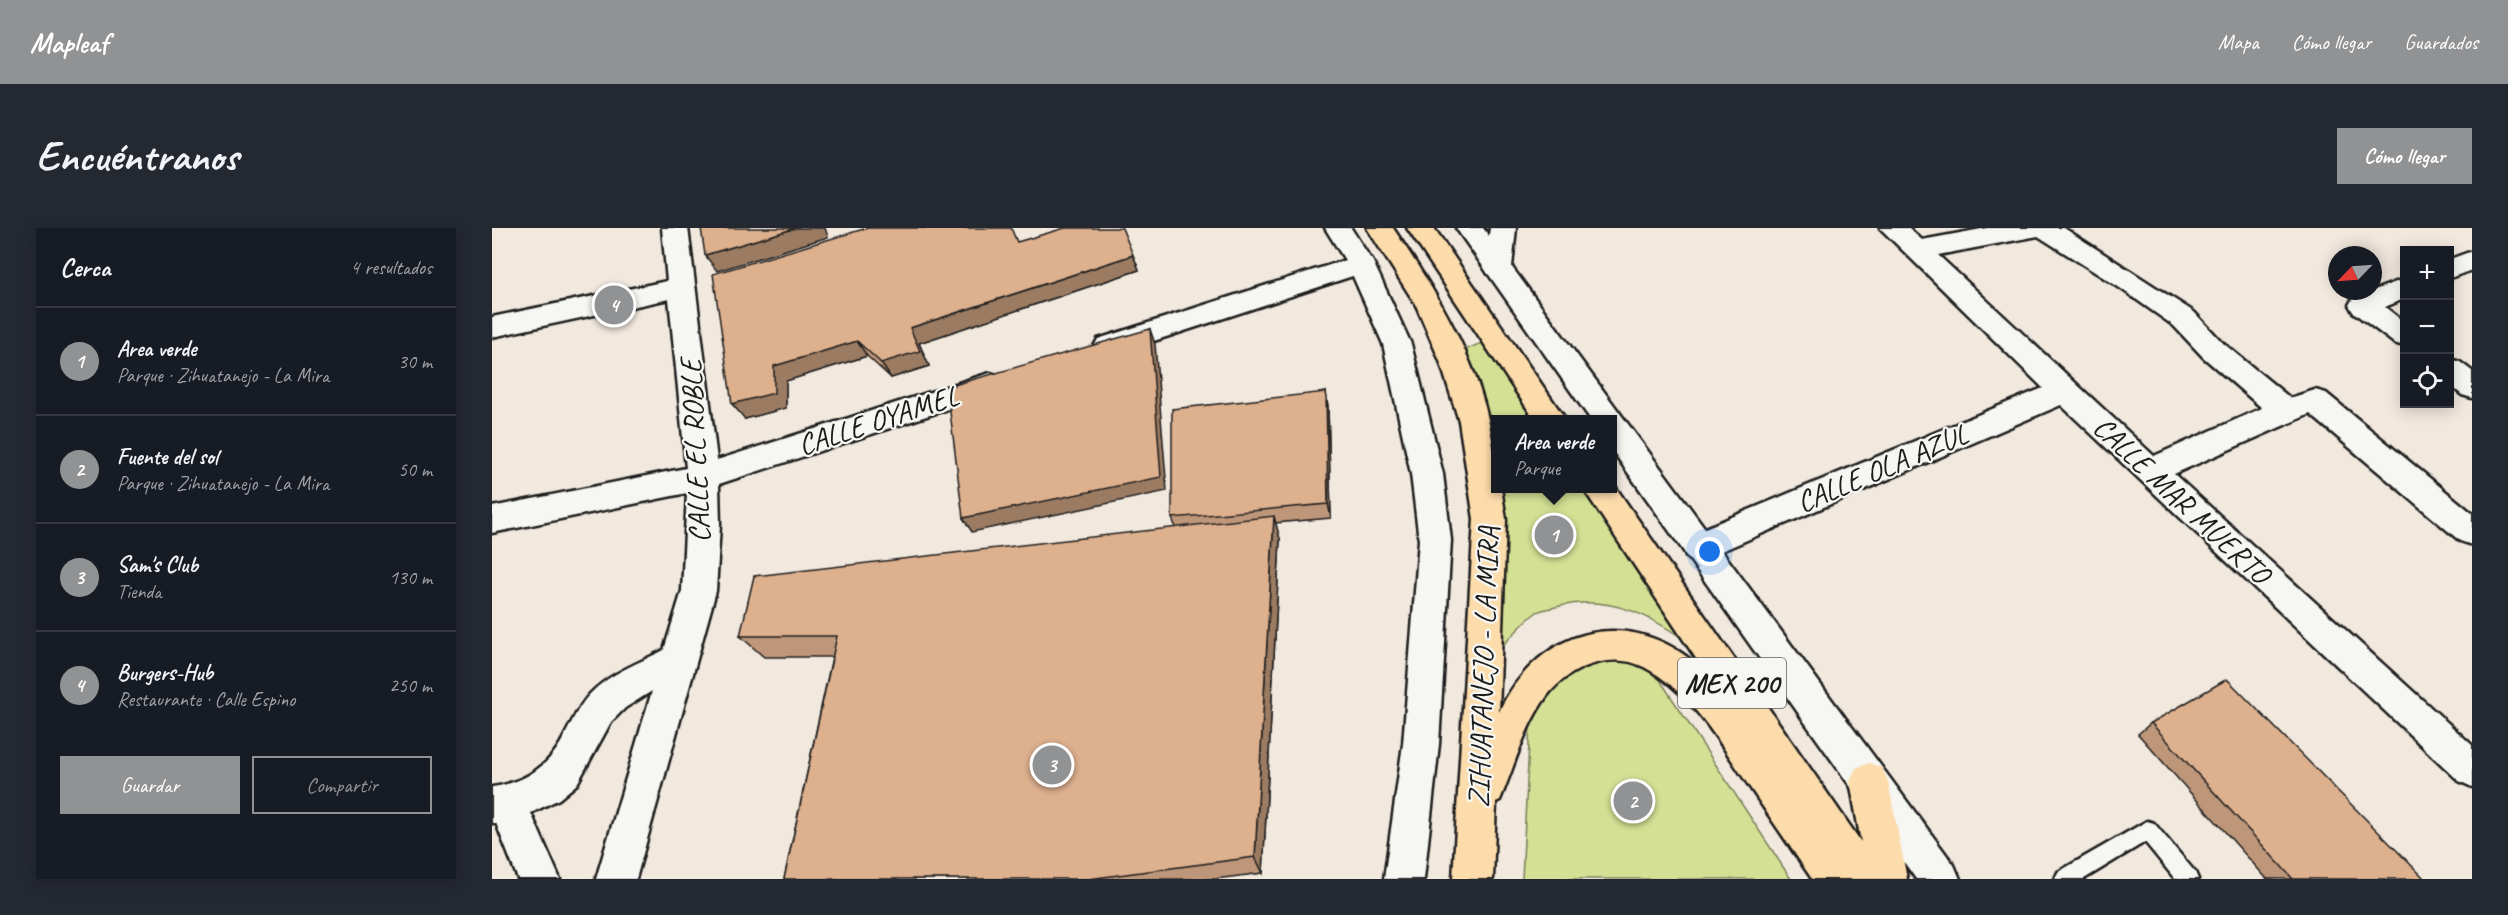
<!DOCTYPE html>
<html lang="es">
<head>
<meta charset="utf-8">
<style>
	:root { --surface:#171b24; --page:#242831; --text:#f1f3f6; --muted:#9ea1a6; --line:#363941; --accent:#919294 }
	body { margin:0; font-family:Caveat,sans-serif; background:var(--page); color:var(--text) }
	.controls { position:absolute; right:18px; top:18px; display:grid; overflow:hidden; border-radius:0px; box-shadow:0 3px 15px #0003 }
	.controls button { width:54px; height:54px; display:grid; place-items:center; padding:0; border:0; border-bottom:2px solid var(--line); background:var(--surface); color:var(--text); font:30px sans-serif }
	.compass { position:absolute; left:1836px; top:18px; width:54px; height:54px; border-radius:50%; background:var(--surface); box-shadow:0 3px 15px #0003; rotate:245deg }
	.you { position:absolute; left:1218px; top:324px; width:21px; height:21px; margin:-15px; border:4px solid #fff; border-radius:50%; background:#1a73e8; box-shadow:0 0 0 9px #1a73e833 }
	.badge { display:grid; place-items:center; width:39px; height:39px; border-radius:50%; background:var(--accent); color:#fff; font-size:20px; font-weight:700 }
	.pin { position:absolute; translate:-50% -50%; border:3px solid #fff; box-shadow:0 2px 6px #0006 }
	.popup { position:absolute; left:999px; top:187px; width:126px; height:78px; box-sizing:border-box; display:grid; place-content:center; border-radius:0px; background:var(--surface); filter:drop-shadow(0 2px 4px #0005); font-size:20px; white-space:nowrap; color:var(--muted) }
	.popup b { font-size:22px; color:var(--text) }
	.popup::after { content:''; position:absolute; left:50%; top:100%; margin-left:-12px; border:12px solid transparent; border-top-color:var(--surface) }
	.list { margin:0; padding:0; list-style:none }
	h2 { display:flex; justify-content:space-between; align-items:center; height:78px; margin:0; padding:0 24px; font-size:26px }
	h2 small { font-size:20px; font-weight:400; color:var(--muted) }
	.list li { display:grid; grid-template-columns:39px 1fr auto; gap:18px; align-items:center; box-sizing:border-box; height:108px; padding:0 24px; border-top:2px solid var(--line) }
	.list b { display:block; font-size:22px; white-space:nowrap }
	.list p { margin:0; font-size:20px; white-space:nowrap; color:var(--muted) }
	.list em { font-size:20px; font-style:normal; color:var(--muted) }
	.actions { display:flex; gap:12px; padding:18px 24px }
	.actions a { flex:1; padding:14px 0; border:2px solid var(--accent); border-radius:0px; text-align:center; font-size:21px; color:var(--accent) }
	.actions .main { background:var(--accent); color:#fff }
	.icon { flex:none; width:33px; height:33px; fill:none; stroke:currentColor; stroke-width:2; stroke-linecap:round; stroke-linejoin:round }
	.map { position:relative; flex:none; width:1980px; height:651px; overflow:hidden; border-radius:0px }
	header { display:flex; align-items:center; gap:36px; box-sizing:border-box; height:84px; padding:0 30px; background:var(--accent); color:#fff }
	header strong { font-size:28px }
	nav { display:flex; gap:33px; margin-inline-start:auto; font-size:21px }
	.intro { display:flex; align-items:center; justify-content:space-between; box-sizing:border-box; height:144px; padding:0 36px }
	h1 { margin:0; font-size:42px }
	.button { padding:15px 27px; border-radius:0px; background:var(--accent); color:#fff; font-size:21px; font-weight:700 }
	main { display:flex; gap:36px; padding:0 36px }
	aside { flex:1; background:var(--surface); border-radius:0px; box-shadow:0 3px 15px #0003 }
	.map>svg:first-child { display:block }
</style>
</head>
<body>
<header>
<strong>Mapleaf</strong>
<nav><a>Mapa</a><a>Cómo llegar</a><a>Guardados</a></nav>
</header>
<div class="intro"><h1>Encuéntranos</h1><a class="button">Cómo llegar</a></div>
<main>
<aside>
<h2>Cerca<small>4 resultados</small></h2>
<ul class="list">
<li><span class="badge">1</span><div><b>Area verde</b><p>Parque · Zihuatanejo - La Mira</p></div><em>30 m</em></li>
<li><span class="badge">2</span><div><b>Fuente del sol</b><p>Parque · Zihuatanejo - La Mira</p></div><em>50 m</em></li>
<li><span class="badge">3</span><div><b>Sam's Club</b><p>Tienda</p></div><em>130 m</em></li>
<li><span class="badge">4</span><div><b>Burgers-Hub</b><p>Restaurante · Calle Espino</p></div><em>250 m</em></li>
</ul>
<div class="actions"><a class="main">Guardar</a><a>Compartir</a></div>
</aside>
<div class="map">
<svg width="1980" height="651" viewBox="0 0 1980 651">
	<rect width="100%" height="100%" fill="#f1e8de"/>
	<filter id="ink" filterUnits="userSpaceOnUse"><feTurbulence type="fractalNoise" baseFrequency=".0167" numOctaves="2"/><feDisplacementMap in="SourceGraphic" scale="12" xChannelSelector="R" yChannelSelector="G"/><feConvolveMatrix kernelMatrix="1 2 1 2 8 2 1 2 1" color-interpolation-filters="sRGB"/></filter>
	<g filter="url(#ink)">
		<g fill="#d4e194" stroke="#787e58" stroke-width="1.5">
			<path d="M990,115L1044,191L1004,192V260L1092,261L1201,418C1162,389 1119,366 1068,378C1061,380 1051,381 1045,384C1032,393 1020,409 1008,420L965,125Z"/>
			<path d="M1099,430L1146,434L1168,452L1299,651H1030L1038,496L1051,456Z"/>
		</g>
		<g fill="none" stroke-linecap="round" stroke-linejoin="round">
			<defs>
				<path id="service" d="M1655,593L1662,595L1703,644L1706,651H1683L1653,614L1592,651H1563L1566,644Z"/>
				<g id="minor">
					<path d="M170,0H196L225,232L498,145L508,148L513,156L508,164L227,256L228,297L224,363L144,651H104L160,463L133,480L119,494L85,556L67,571L39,585L68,651H26L4,595H0V559C35,554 59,537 74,505C81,492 87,477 98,466C118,445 147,435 172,422L190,363L195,265L0,305V279L194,240L177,71L0,109V89L175,53Z"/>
					<path d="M1388,0H1417L1430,12L1495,0H1572L1702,84L1731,115L1798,170L1823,162L1834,165L1980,285V317L1968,313L1818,186L1682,246L1980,517V559L1967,553L1569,177L1218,328L1206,332L1194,328L1190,318L1194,308L1551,160ZM1546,8L1628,60L1682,98L1711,129L1770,180L1662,228L1446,27Z"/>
					<path d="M1980,23V42L1958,50V31Z"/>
					<path d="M869,27L879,30L882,36L879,42L616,128L606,125L602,118L606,111Z"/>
					<path d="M1912,51V71L1893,79L1912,94V118L1902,115L1861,84L1857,77L1861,70Z"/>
					<path d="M1958,131L1968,134L1980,143V170L1970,167L1958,157Z"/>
				</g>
				<path id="tertiary" d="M998,0H1024L1020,39L1016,46L1006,48L996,46L992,39Z"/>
				<g id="secondary">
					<path d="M833,0H859L882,36L919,116L951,246L959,312L947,516L932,651H892L911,516L927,312L919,246L891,116L856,37Z"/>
					<path d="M964,0H991L1462,637L1468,651H1424L1120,222V192H1099Z"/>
				</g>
				<g id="trunk">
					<path d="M875,0H901C955,81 1004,160 1004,260H1009L1014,291L1007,484C1048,396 1142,375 1213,444L1091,260H1120V254L1369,614L1358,553L1364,540L1377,535L1390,540L1396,553L1415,651H1320C1300,621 1279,591 1259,561C1230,518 1199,463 1152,439C1119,422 1076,440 1055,468C1032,499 1023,537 1008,572L1004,574L1001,651H961L982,291L967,193L948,133L924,77Z"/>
					<path d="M915,0H942L1074,192H1043Z"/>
				</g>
			</defs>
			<use href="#service" stroke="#1c1c1c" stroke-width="5"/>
			<use href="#minor" stroke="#1c1c1c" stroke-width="5"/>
			<use href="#tertiary" stroke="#1c1c1c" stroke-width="5"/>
			<use href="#secondary" stroke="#1c1c1c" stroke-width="5"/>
			<use href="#trunk" stroke="#1c1c1c" stroke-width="5"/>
			<use href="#service" fill="#f6f6f2" fill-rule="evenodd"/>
			<use href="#minor" fill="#f6f6f2" fill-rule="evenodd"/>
			<use href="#tertiary" fill="#f6f6f2" fill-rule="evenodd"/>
			<use href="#secondary" fill="#f6f6f2" fill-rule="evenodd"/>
			<use href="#trunk" fill="#fddcac" fill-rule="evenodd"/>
		</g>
		<g fill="#be977a" stroke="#1c1c1c" stroke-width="1.5">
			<path d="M375,0L525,14L641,27L647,42L427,115L437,138L399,150L375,128L294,153V180L253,191Z"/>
			<path d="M834,164L836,179L839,290L783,295L788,311L771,645L723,651H292L340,429H272L248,408L684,300L680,290Z"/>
			<path d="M1659,495L1933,651H1775L1646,506Z"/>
		</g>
		<g fill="#9b7b63" stroke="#1c1c1c" stroke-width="1.5">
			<path d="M304,0H333L336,9L225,43L213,27Z"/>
			<path d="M641,27L647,42L427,115L437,138L399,150L389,135L418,100Z"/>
			<path d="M658,101L663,116L675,263L480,304L471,290Z"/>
			<path d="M365,113L375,128L294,153V180L253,191L240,176L282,138Z"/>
			<path d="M834,164L836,179L839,290L836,276Z"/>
			<path d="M782,288L788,311L771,645L763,629Z"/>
		</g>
		<g fill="#ddb08e" stroke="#1c1c1c" stroke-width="1.5">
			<path d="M209,0H304L213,27Z"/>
			<path d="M375,0H519L525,14L573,0H630L641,27L418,100L428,123L389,135L365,113L282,138V165L240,176L221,46Z"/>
			<path d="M658,101L669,249L471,290L455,159Z"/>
			<path d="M834,164L836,276L680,290V181Z"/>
			<path d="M782,288L763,629L596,651H292L345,408H248L262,348Z"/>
			<path d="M1735,451L1933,651H1801L1659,495Z"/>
		</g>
	</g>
	<g text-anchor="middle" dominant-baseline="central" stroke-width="4.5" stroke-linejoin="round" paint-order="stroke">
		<rect fill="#f6f6f2" stroke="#5d5d5c" stroke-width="1.5" x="1186" y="430" width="108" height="50" rx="4.5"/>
		<g font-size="28" font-weight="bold" fill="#1c1c1c">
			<text x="1240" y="455">MEX 200</text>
		</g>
		<g font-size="30" fill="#1c1c1c" stroke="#f6f6f2">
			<text transform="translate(386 192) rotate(-18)">CALLE OYAMEL</text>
			<text transform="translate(203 223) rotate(-93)">CALLE EL ROBLE</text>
			<text transform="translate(1390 240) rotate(-23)">CALLE OLA AZUL</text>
			<text transform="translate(1690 272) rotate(43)">CALLE MAR MUERTO</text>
			<text transform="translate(991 439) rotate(-88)">ZIHUATANEJO - LA MIRA</text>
		</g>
	</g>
</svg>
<div class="controls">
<button>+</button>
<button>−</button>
<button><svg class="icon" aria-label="locate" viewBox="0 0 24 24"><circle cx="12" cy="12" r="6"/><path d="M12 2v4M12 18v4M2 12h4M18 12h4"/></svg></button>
</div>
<svg class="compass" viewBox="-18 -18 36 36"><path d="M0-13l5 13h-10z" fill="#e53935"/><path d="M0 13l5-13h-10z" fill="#9ea1a6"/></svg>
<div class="you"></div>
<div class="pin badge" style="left:1062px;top:307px">1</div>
<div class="popup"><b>Area verde</b>Parque</div>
<div class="pin badge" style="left:1141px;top:573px">2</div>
<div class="pin badge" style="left:560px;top:537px">3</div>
<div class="pin badge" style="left:122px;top:77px">4</div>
</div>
</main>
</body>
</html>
